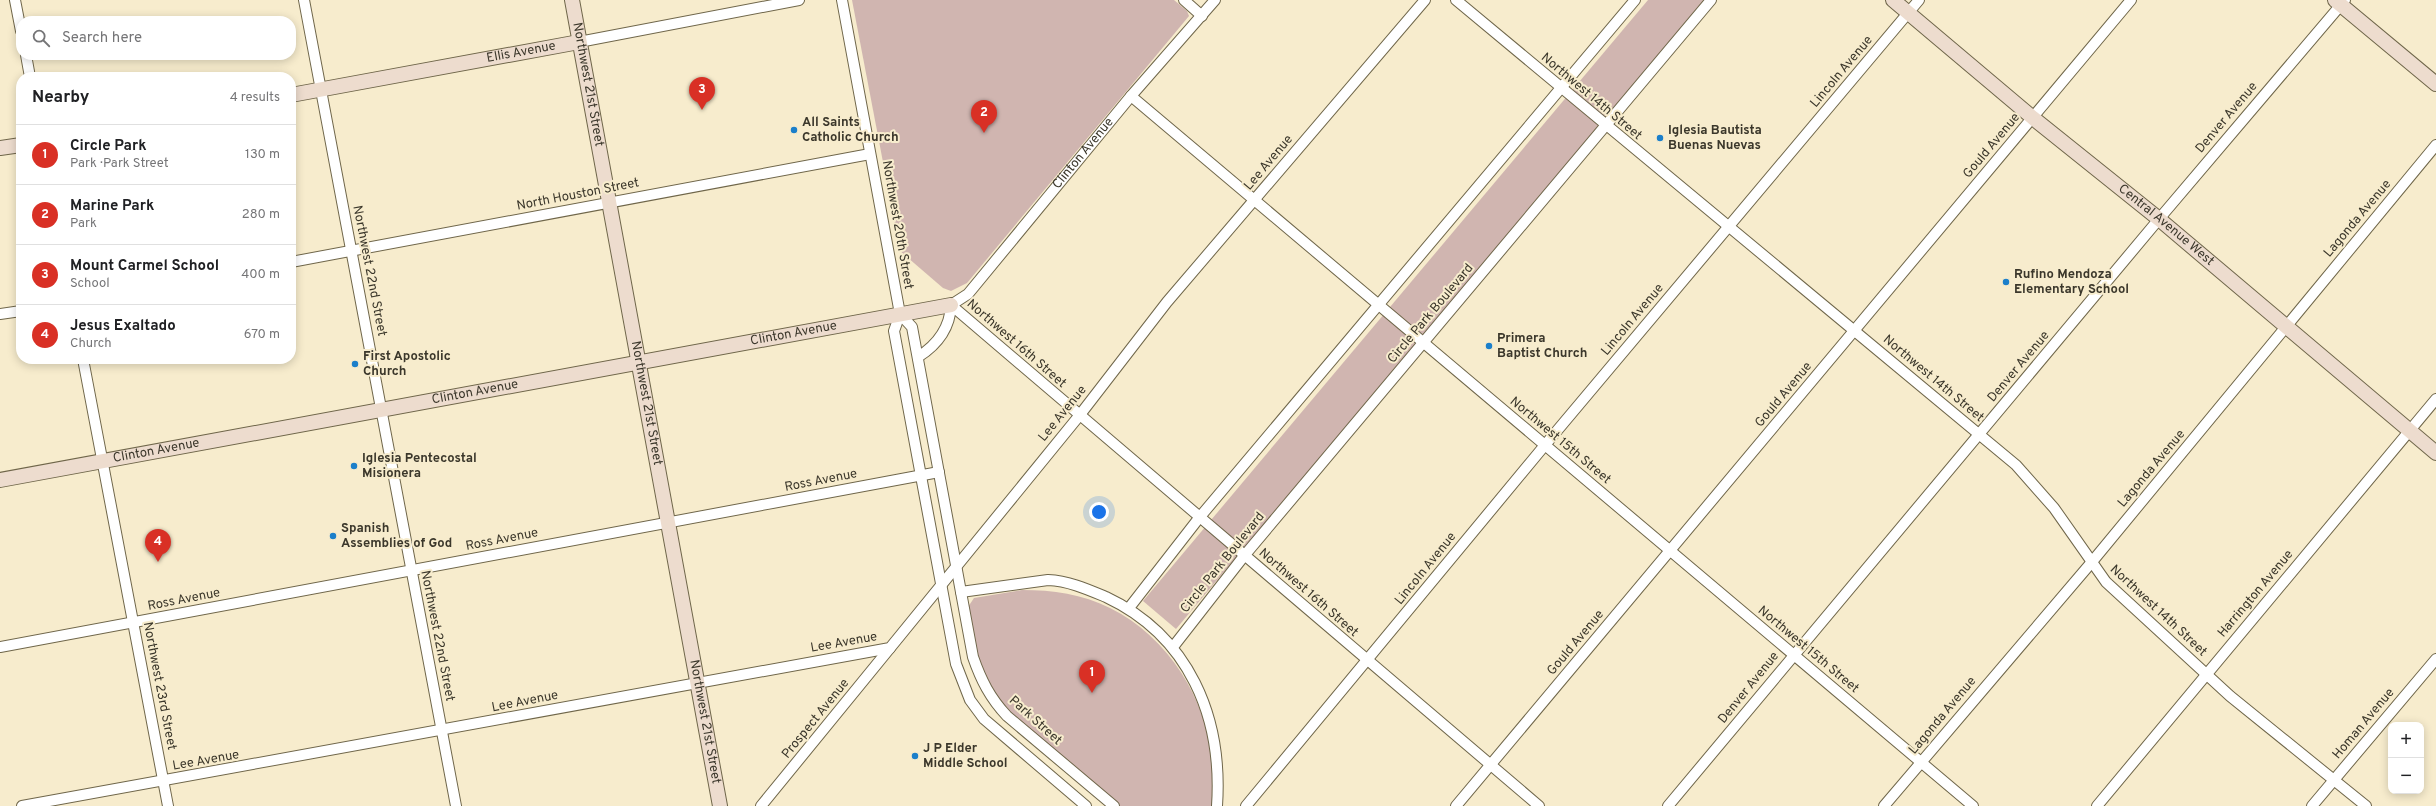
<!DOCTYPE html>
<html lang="en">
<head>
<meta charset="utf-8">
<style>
	:root { --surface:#fff; --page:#f2f2f2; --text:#202124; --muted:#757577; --line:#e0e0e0; --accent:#d93025 }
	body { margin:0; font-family:Overpass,sans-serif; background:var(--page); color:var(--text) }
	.controls { position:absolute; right:12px; bottom:12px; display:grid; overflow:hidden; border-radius:8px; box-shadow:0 2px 10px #0003 }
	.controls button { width:36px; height:36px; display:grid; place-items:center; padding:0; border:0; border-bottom:1px solid var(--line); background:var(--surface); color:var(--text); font:20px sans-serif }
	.you { position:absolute; left:1099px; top:512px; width:14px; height:14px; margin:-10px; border:3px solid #fff; border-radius:50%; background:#1a73e8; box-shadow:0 0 0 6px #1a73e833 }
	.badge { display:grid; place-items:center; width:26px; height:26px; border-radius:50%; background:var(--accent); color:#fff; font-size:13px; font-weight:700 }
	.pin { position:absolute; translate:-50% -33px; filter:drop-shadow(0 1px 2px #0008) }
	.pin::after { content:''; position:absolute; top:21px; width:14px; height:12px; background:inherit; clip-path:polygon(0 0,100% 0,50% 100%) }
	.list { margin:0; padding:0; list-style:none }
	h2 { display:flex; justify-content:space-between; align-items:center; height:52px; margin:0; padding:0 16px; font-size:17px }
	h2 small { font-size:13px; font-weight:400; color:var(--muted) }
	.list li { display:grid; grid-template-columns:26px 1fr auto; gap:12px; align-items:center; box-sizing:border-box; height:60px; padding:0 16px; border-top:1px solid var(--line) }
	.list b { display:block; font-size:15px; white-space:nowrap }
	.list p { margin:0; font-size:13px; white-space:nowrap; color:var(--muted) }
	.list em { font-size:13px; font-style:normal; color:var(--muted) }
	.icon { flex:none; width:22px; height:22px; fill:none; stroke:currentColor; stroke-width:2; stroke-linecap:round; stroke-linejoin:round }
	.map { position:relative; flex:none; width:2436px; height:806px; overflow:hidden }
	.search { position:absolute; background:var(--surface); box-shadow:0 2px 10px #0003; left:16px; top:16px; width:280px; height:44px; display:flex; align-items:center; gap:10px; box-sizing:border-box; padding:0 14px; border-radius:16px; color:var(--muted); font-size:15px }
	.panel { position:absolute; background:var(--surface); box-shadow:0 2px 10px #0003; left:16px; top:72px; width:280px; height:292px; border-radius:16px }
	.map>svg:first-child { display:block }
</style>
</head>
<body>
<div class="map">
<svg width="2436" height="806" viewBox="0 0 2436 806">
	<rect width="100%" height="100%" fill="#f7eccd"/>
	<g fill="#d0b5b0">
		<path d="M852,0H1174L1187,11L1189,16L967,283L951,291L943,288L900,251Z"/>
		<path d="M1648,0H1704L1176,629L1143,601Z"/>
		<path d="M1022,590C1053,590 1082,594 1110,608C1181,643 1223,728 1212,806H1120L1008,712C979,679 976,648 968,607L974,598Z"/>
	</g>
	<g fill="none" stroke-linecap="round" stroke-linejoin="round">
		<defs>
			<g id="street">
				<path d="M15,0L21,31"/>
				<path d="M304,0L456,806"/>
				<path d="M842,0L900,314L894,331L956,664L970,700L984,719L1086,806"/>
				<path d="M1184,0L1202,16"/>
				<path d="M1456,0L2016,465L2054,508L2106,582L2230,696L2366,806"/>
				<path d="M579,42L799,0"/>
				<path d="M26,55L30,77"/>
				<path d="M1131,96L1973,806"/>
				<path d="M291,262L870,154"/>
				<path d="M951,305L1539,806"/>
				<path id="s1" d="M951,305L968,294L1131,96L1215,0"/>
				<path d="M0,314L21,311"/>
				<path d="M900,314L912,327L973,657C981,680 990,698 1007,716L1114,806"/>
				<path d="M918,357C937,345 950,328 951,305"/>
				<path d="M83,359L168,806"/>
				<path d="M961,592L1048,580C1069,581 1087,589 1106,597C1189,636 1223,717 1217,806"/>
				<path d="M1129,608L1199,518L1635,0"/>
				<path d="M0,647L939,472"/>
				<path d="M1173,647L1244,556L1711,0"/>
				<path d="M22,806L890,648L1079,416L1167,302L1425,0"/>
				<path d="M761,806L890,648"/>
				<path d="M1246,806L1545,445L1919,0"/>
				<path d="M1456,806L2131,0"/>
				<path d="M1668,806L2159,219L2345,0"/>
				<path d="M1884,806L2091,563L2436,145"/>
				<path d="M2097,806L2436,399"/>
				<path d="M2312,806L2436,659"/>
			</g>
			<g id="secondary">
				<path id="s2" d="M572,0L720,806"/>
				<path id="s3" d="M1893,0L2033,118L2159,219L2436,453"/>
				<path d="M2335,0L2436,84"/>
				<path id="s4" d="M291,95L579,42"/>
				<path d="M0,148L21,145"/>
				<path id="s5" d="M0,480L951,305"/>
			</g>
		</defs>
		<use href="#street" stroke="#6f664a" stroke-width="12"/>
		<use href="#secondary" stroke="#6f664a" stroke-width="16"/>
		<use href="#street" stroke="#fff" stroke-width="10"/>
		<use href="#secondary" stroke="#eddcce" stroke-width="14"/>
	</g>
	<g fill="#1b7fca" stroke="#f7eccd" stroke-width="1.5">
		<circle cx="794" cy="130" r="4"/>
		<circle cx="1660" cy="138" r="4"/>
		<circle cx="2006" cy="282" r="4"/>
		<circle cx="1489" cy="346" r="4"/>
		<circle cx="355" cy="364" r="4"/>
		<circle cx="354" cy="466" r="4"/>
		<circle cx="333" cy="536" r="4"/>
		<circle cx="915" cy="756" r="4"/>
	</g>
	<g text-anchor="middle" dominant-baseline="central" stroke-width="4" stroke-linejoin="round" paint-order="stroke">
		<g font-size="13" fill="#3b372b" stroke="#f7eccd">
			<text stroke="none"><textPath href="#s4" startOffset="234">Ellis Avenue</textPath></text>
			<text transform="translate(1842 72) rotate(-50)">Lincoln Avenue</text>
			<text stroke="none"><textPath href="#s2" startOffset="86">Northwest 21st Street</textPath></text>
			<text transform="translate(1591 97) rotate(40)">Northwest 14th Street</text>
			<text transform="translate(2227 118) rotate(-50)">Denver Avenue</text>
			<text transform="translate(1992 146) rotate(-50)">Gould Avenue</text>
			<text stroke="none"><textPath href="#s1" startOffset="202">Clinton Avenue</textPath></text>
			<text transform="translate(1269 163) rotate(-50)">Lee Avenue</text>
			<text transform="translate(578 195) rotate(-11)">North Houston Street</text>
			<text transform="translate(2358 219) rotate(-50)">Lagonda Avenue</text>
			<text transform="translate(897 225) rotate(80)">Northwest 20th Street</text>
			<text stroke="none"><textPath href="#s3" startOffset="354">Central Avenue West</textPath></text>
			<text transform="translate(369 271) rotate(79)">Northwest 22nd Street</text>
			<text transform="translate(1431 314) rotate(-50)">Circle Park Boulevard</text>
			<text transform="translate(1633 320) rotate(-50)">Lincoln Avenue</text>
			<text stroke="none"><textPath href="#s5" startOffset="807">Clinton Avenue</textPath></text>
			<text transform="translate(1016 344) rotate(41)">Northwest 16th Street</text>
			<text transform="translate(2019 367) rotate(-50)">Denver Avenue</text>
			<text transform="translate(1933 379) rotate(40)">Northwest 14th Street</text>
			<text stroke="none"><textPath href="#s5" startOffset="483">Clinton Avenue</textPath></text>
			<text transform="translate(1784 395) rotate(-50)">Gould Avenue</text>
			<text stroke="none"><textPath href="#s2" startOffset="410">Northwest 21st Street</textPath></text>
			<text transform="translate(1063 414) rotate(-51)">Lee Avenue</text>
			<text transform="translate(1560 441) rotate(40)">Northwest 15th Street</text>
			<text stroke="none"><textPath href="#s5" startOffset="159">Clinton Avenue</textPath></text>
			<text transform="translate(2152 469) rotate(-50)">Lagonda Avenue</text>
			<text transform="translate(821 481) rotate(-11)">Ross Avenue</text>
			<text transform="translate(502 540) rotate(-11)">Ross Avenue</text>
			<text transform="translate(1223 563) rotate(-51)">Circle Park Boulevard</text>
			<text transform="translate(1426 569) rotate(-51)">Lincoln Avenue</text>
			<text transform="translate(1308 593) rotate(41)">Northwest 16th Street</text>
			<text transform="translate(2256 594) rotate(-50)">Harrington Avenue</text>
			<text transform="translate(184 600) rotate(-11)">Ross Avenue</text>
			<text transform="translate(2158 611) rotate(43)">Northwest 14th Street</text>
			<text transform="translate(437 636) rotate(79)">Northwest 22nd Street</text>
			<text transform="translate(844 643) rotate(-10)">Lee Avenue</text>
			<text transform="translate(1576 643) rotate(-50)">Gould Avenue</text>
			<text transform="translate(1808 650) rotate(40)">Northwest 15th Street</text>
			<text transform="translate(159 686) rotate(79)">Northwest 23rd Street</text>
			<text transform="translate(1749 688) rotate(-51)">Denver Avenue</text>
			<text transform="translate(525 702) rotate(-11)">Lee Avenue</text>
			<text transform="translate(1943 716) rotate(-50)">Lagonda Avenue</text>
			<text transform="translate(816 719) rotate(-51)">Prospect Avenue</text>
			<text transform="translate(1035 721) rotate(42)">Park Street</text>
			<text stroke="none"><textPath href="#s2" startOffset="734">Northwest 21st Street</textPath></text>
			<text transform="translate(2364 724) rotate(-50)">Homan Avenue</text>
			<text transform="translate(206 761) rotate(-10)">Lee Avenue</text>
		</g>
		<g font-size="13" font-weight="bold" fill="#3b372b" stroke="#f7eccd" text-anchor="start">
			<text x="802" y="123">All Saints<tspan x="802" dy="15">Catholic Church</tspan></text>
			<text x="1668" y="131">Iglesia Bautista<tspan x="1668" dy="15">Buenas Nuevas</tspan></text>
			<text x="2014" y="275">Rufino Mendoza<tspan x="2014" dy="15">Elementary School</tspan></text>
			<text x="1497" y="339">Primera<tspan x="1497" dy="15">Baptist Church</tspan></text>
			<text x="363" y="357">First Apostolic<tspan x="363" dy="15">Church</tspan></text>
			<text x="362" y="459">Iglesia Pentecostal<tspan x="362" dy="15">Misionera</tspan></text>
			<text x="341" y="529">Spanish<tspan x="341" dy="15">Assemblies of God</tspan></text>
			<text x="923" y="749">J P Elder<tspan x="923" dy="15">Middle School</tspan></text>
		</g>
	</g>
</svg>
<div class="controls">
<button>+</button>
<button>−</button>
</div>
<div class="you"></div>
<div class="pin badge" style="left:1092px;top:693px">1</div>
<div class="pin badge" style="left:984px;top:133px">2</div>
<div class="pin badge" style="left:702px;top:110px">3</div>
<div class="pin badge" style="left:158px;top:562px">4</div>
<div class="search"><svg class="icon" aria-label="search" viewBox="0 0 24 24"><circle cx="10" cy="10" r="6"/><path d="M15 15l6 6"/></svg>Search here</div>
<section class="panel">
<h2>Nearby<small>4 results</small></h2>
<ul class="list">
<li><span class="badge">1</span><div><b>Circle Park</b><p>Park · Park Street</p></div><em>130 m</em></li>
<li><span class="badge">2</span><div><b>Marine Park</b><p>Park</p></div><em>280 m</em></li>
<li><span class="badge">3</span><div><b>Mount Carmel School</b><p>School</p></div><em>400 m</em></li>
<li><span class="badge">4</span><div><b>Jesus Exaltado</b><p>Church</p></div><em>670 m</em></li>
</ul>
</section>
</div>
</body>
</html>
